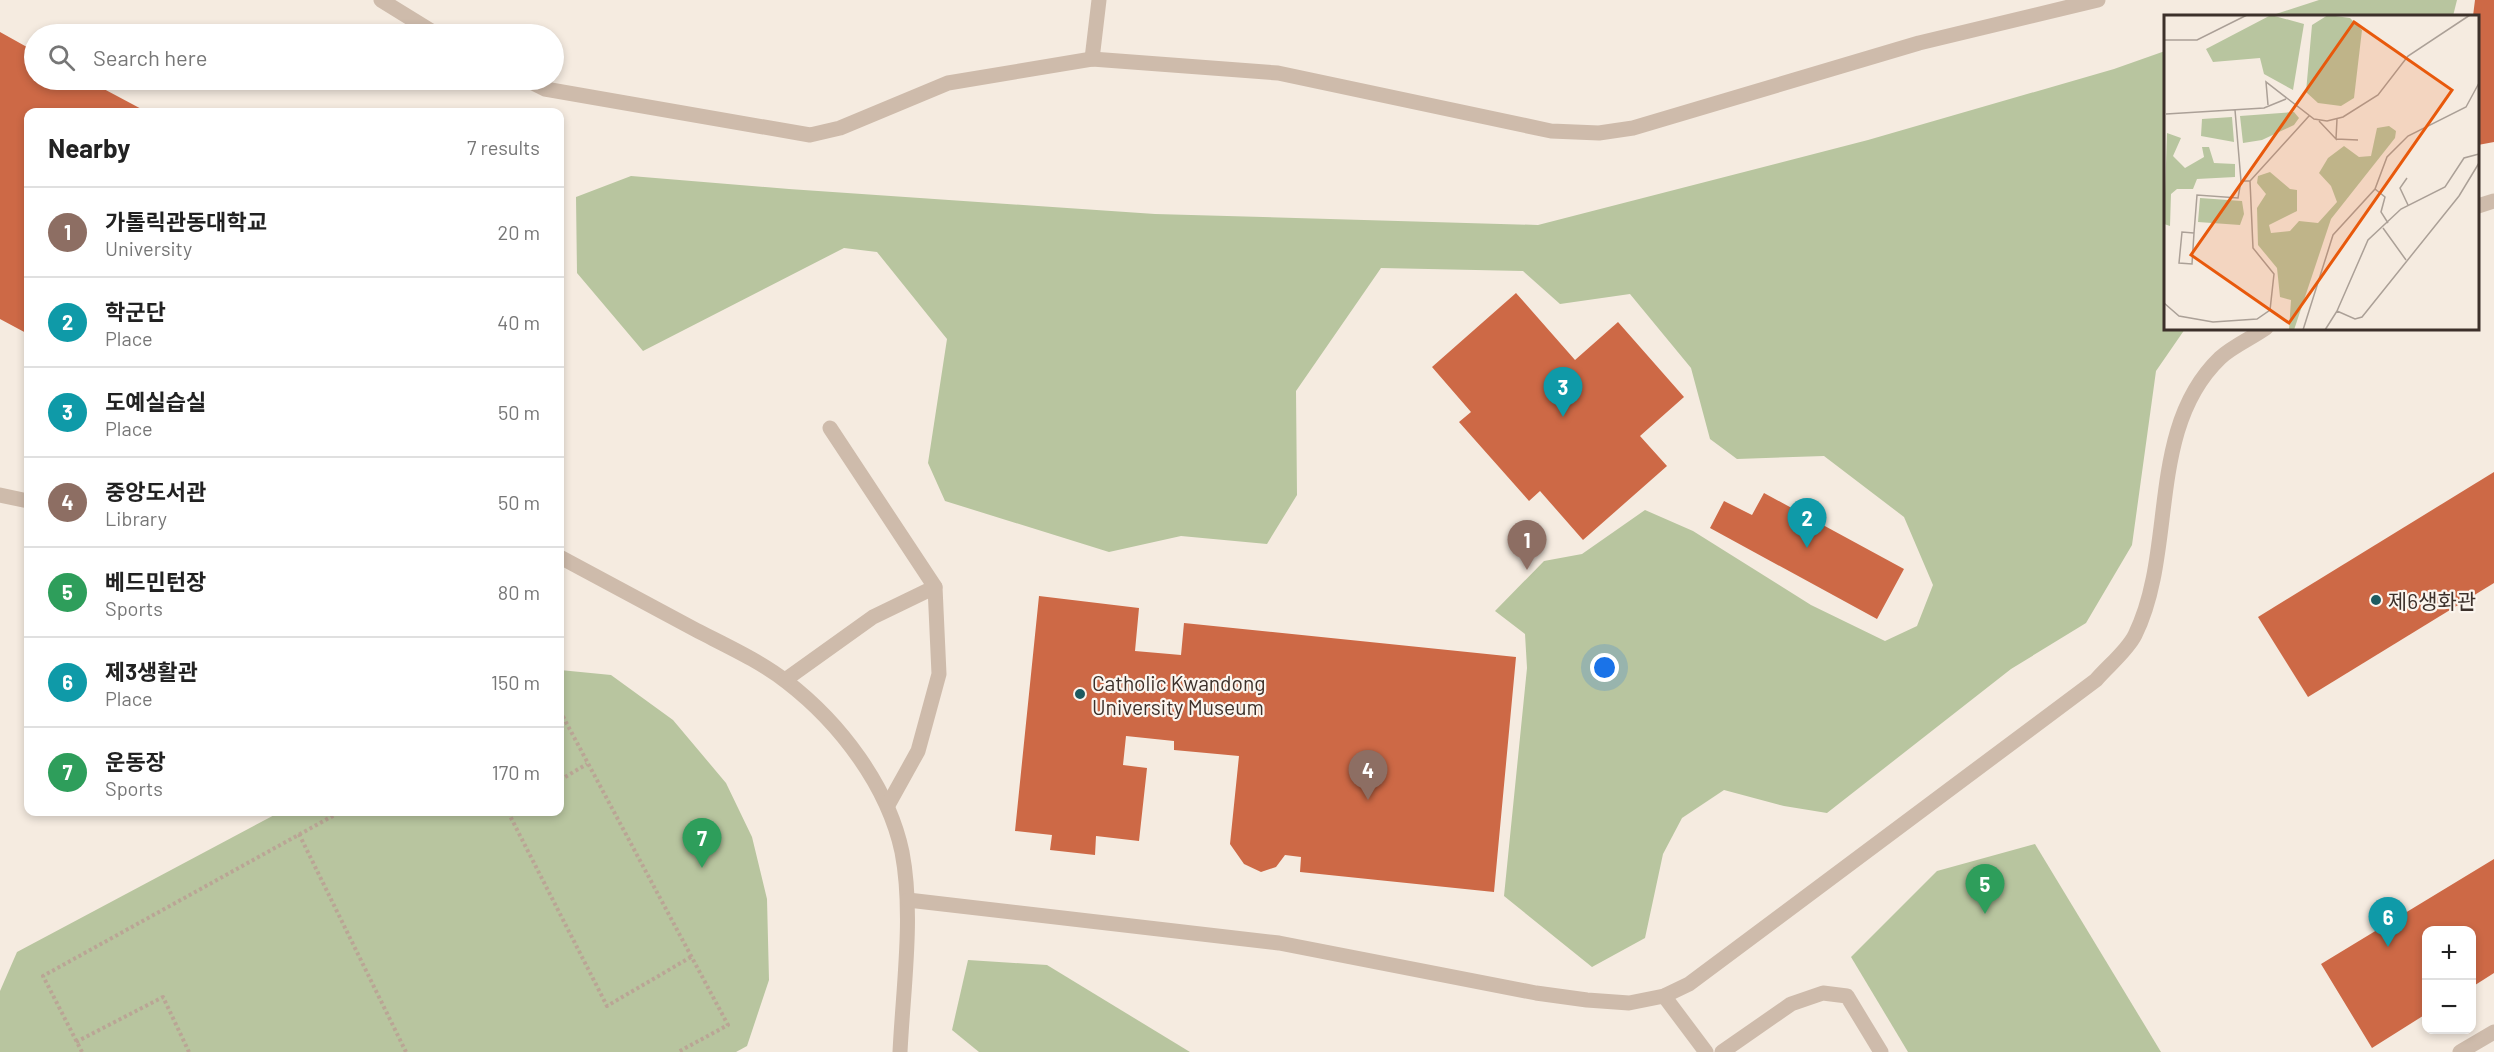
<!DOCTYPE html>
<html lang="en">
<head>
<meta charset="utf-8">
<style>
	:root { --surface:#fff; --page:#f6f6f6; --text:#222; --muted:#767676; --line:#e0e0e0; --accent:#1d5b60 }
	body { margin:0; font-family:Barlow,"Noto Sans KR",sans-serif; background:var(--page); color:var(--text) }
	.controls { position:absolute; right:18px; bottom:18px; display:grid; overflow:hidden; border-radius:12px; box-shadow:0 3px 9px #0003 }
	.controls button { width:54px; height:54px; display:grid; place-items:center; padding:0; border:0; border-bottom:2px solid var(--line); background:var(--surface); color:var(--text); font:30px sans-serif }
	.you { position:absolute; left:1605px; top:668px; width:21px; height:21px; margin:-15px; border:4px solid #fff; border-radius:50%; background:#1a73e8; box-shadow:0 0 0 9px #1a73e833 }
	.badge { display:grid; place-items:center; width:39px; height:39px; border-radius:50%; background:var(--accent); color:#fff; font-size:20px; font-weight:700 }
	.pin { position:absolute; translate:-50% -50px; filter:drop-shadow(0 2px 3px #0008) }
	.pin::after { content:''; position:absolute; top:32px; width:21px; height:18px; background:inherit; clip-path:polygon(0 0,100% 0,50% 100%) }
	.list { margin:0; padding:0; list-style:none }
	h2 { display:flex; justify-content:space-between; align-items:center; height:78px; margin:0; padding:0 24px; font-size:26px }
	h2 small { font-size:20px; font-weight:400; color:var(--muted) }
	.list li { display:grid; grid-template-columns:39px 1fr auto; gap:18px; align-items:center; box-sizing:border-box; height:90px; padding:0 24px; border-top:2px solid var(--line) }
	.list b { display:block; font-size:22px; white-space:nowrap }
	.list p { margin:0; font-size:20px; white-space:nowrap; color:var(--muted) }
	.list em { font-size:20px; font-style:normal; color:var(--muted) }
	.icon { flex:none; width:33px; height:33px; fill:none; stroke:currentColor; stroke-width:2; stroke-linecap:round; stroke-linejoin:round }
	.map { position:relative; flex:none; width:2494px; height:1052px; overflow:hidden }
	.search { position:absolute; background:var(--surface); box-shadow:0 3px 9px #0003; left:24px; top:24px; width:540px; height:66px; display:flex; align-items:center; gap:15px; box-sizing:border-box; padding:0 21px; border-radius:33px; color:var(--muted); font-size:22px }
	.panel { position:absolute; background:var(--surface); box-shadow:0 3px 9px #0003; left:24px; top:108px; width:540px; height:708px; border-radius:12px }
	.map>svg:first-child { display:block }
</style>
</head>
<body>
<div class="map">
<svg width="2494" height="1052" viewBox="0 0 2494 1052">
	<rect width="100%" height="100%" fill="#f5ebe0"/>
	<g fill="#b8c59f">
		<path d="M2319,0H2457L2453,16H2270Z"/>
		<path d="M2165,51L2166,328L2185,329L2156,371L2132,545L2086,623L2011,669L1827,813L1784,806L1724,790L1682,818L1663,854L1645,938L1592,967L1504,896L1527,668L1525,634L1495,611L1544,561L1582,554L1645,510L1693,531L1811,605L1885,641L1917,626L1933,585L1904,517L1824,456L1737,459L1710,439L1691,368L1630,294L1560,304L1523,271L1381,268L1296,391L1297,495L1267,544L1181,536L1109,552L945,501L928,463L947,339L877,252L844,248L643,351L577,273L576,197L631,176L789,189L1155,214L1538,225L1868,140L2114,69Z"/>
		<path d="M560,670L611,675L673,720L726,783L752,837L767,899L769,980L747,1046L736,1052H0V991L17,952L280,812H560Z"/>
		<path d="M2035,844L2161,1052H1908L1851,957L1937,871Z"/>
		<path d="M968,960L1047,965L1190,1052H979L952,1030Z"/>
	</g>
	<g fill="#cd6946">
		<path d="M2475,0H2494V142L2478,145V16H2473Z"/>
		<path d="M0,32L34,51V80H87L147,112H28V334L0,319Z"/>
		<path d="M1516,293L1575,360L1618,322L1684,397L1640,436L1667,466L1583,540L1540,491L1529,501L1459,422L1471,412L1432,367Z"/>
		<path d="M2494,472V583L2308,697L2258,617Z"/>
		<path d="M1764,493L1904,569L1877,619L1710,528L1724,501L1752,515Z"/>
		<path d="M1039,596L1139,608L1135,651L1181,655L1184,623L1516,657L1494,892L1300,872L1301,857L1285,855L1276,867L1261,872L1244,864L1230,844L1239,756L1174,750V741L1126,736L1123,765L1147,768L1139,841L1096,836L1095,855L1050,850L1052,835L1015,831Z"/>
		<path d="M2494,859V973L2472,987V930H2426V1014L2372,1048L2321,964Z"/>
	</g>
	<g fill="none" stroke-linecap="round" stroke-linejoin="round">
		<g stroke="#baa595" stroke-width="4" stroke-dasharray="3 3" stroke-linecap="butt">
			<path d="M560,711L728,1025L678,1052"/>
			<path d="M560,780L587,764"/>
			<path d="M508,812L607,1006L691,957"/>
			<path d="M299,834L406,1052"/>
			<path d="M76,1042L163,997L189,1052"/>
			<path d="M82,1052L43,976L340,812"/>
		</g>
		<g stroke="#cebbab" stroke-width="15">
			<path d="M381,0L436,34"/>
			<path d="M1092,59L1099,0"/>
			<path d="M527,80L545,89L810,135L840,128L948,83L1092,59L1278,73L1551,131L1599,133L1633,128L1919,43L2098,0"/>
			<path d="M2478,206L2494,201"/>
			<path d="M830,428L935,587"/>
			<path d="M0,495L28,501"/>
			<path d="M560,557C605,581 651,606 696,630C727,646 760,661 787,682C840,723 888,786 902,852C914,914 903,989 900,1052"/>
			<path d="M785,680L873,617L935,587L939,674L918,751L888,805"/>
			<path d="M908,900L1279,943L1536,993L1587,1000L1629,1003L1664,996L1689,984L2096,680C2108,666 2127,651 2135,635C2177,550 2146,429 2220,358C2233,346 2252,338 2266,328"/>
			<path d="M1664,996L1706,1052"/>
			<path d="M1722,1052L1791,1004L1823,993L1847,996L1881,1052"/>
			<path d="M2460,1052L2494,1032"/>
		</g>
	</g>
	<g fill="#1d5b60" stroke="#fbf5ee" stroke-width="2">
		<circle cx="2376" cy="600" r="6"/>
		<circle cx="1080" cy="694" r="6"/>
	</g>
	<g text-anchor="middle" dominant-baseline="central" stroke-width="4.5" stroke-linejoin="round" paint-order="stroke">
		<g font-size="21" fill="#3c302a" stroke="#fbf5ee" text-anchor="start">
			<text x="2388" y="600">제6생화관</text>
			<text x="1092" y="682">Catholic Kwandong<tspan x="1092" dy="24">University Museum</tspan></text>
		</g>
	</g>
	<g transform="translate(2164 15)">
		<rect width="315" height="315" fill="#f5ebe0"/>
		<path d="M107,0L140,9L129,75L100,59L96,43L49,47L42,34ZM164,0L186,3L198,15L190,83L177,91L154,88L142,77L148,10ZM130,97L135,103L130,110L98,125L79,128L76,101ZM68,102L70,127L37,121L38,104ZM225,111L232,116L231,123L167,204L130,315H125L127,285L116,282L113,253L94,230L93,193L102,179L93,168L94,161L106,157L126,174L133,175V196L105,210L107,218L126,216L135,206L154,208L173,187L167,171L155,158L164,143L180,131L195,142L207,141L213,113ZM3,118L17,123L9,141L21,153L40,142L38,132H45L50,148L71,149V162L33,164L29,174H13L7,179L6,211L0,209ZM36,183L78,186L80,199L76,210L34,207Z" fill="#b8c59f"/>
		<path fill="none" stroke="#aba097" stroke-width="1.5" d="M315,0V36M0,25H33L83,0M0,66V101M104,90L102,67L150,104L163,106L179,102L214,80L244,41L306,0M71,95L77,166M2,99L100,93L122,84M155,106L172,124L173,104M172,124L194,125M243,163L236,173L244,190M211,174L221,182L217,197L224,208M219,213L242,245M30,218L18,217L15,248L28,249L30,218L33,180L74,183L77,166H86M0,288L15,301L49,307L93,304L106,295L110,259L89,233L86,166L145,101M173,296L204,225L237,194L281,172L300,143L315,139M139,315L169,220L211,174L223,142L244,121L302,92L315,68M161,315L173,296L191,304L198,302L295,181L315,148"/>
		<path fill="#e8590c" fill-opacity="0.15" stroke="#e8590c" stroke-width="3" d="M190,7L288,75L125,308L27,240Z"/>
		<rect width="315" height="315" fill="none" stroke="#3c302a" stroke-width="3"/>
	</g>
</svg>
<div class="controls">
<button>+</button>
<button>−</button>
</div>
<div class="you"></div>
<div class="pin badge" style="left:1527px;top:570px;background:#8d6e63">1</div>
<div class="pin badge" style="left:1807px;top:548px;background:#0f9aa8">2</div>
<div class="pin badge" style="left:1563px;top:417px;background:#0f9aa8">3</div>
<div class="pin badge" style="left:1368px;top:800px;background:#8d6e63">4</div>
<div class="pin badge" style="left:1985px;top:914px;background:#2e9e5b">5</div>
<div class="pin badge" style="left:2388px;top:947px;background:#0f9aa8">6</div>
<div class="pin badge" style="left:702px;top:868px;background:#2e9e5b">7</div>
<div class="search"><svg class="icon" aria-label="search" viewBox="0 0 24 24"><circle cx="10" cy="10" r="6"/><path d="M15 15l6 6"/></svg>Search here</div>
<section class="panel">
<h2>Nearby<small>7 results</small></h2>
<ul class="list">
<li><span class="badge" style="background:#8d6e63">1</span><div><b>가톨릭관동대학교</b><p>University</p></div><em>20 m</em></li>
<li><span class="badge" style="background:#0f9aa8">2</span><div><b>학군단</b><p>Place</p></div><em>40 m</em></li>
<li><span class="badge" style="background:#0f9aa8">3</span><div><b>도예실습실</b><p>Place</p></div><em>50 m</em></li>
<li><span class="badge" style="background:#8d6e63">4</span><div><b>중앙도서관</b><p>Library</p></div><em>50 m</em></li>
<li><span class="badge" style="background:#2e9e5b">5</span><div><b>베드민턴장</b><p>Sports</p></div><em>80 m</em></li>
<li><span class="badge" style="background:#0f9aa8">6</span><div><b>제3생활관</b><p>Place</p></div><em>150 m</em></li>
<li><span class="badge" style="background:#2e9e5b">7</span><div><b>운동장</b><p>Sports</p></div><em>170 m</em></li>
</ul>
</section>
</div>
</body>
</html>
